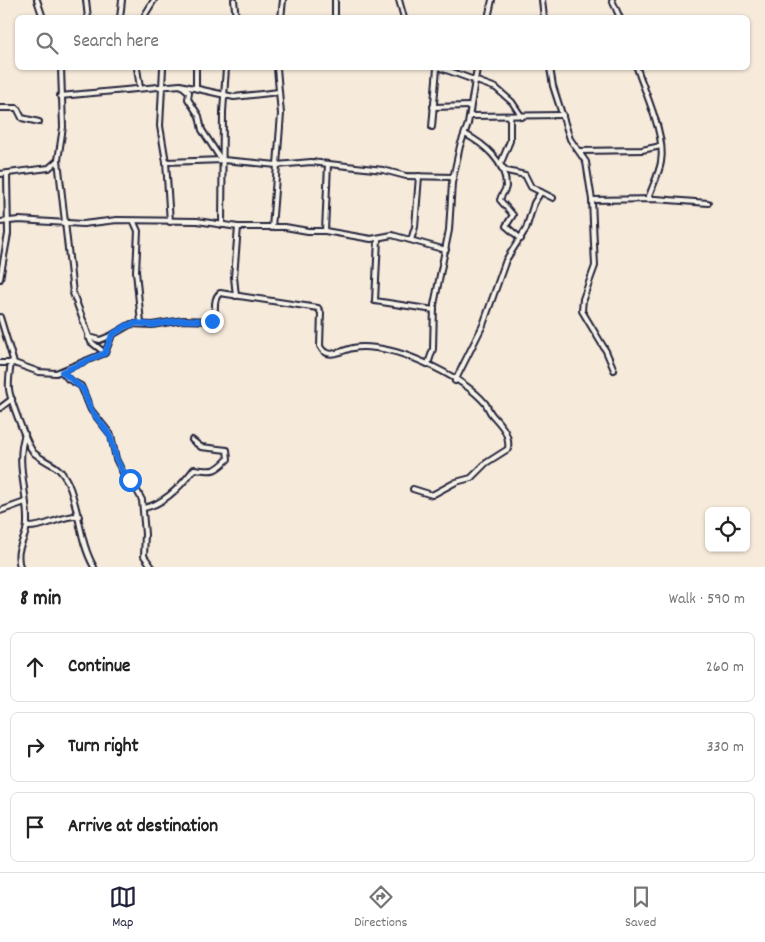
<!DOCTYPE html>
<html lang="en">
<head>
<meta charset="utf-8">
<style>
	:root { --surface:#fff; --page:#f2f2f2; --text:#222; --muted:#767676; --line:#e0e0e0; --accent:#22223b }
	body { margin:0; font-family:Dekko,sans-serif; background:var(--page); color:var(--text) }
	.controls { position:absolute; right:15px; bottom:15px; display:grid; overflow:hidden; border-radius:8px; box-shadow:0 1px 4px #0004 }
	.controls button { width:45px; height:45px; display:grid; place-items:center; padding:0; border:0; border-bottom:1px solid var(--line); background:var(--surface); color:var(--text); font:25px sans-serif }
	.stop { position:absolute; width:15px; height:15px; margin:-11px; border:4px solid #1a73e8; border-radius:50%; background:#fff }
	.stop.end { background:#1a73e8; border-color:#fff; box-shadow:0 1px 5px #0008 }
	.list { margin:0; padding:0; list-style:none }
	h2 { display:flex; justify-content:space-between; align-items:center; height:65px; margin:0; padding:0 20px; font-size:21px }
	h2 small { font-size:16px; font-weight:400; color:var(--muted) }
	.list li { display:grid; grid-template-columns:32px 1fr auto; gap:15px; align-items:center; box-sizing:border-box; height:70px; margin:0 10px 10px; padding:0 10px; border:1px solid var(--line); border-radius:8px }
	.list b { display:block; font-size:19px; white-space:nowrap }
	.list em { font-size:16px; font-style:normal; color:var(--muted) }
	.icon { flex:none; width:28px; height:28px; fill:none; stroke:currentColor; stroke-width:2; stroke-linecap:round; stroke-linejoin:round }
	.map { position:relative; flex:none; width:765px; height:567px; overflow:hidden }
	.search { position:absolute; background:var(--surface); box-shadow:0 1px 4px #0004; left:15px; right:15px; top:15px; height:55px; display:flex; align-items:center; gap:12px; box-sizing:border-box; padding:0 18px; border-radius:8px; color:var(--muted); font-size:19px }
	.sheet { height:305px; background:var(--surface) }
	nav { display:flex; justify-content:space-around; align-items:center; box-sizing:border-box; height:70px; border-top:1px solid var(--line); background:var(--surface); font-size:14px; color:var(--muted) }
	nav a { display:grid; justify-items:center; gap:2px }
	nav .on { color:var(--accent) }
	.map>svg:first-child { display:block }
</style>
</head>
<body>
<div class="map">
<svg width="765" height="567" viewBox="0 0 765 567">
	<rect width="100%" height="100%" fill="#f6eada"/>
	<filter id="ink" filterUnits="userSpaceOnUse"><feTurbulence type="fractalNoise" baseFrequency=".02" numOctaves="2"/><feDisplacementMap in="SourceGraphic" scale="10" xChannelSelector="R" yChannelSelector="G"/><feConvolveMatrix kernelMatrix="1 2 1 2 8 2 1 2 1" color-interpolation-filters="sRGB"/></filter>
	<g filter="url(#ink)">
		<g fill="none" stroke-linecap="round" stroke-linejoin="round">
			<defs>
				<g id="street">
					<path d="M37,0L43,18"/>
					<path d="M86,0L88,18"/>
					<path d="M234,0L236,18"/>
					<path d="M335,0V18"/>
					<path d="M399,0L404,18"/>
					<path d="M542,0L544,18"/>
					<path d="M612,0L620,18"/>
					<path d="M120,18L122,0"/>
					<path d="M143,18L154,0"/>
					<path d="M281,18L283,0"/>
					<path d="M488,18L492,0"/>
					<path d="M61,68L63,127L58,160L73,293L91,342L105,353"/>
					<path d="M137,68L140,88"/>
					<path d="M163,68L160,126L166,162L170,222"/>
					<path d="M196,68V87"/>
					<path d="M441,68L496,88L512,102L522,117"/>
					<path d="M550,68L553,86L570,139L586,162L592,200L595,266L583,299L582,311L606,351L614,370"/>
					<path d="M637,68C645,93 666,136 661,162C659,174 652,187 648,199"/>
					<path d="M182,86L189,92L188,99L199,116L202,130L222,161"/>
					<path d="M60,96L180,85L234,97L279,92"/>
					<path d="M433,107L470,106"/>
					<path d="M0,108H17L22,118L39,122"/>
					<path d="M470,116L563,115"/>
					<path d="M432,127L437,68"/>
					<path d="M465,134C484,144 506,162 506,186C506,191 501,194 500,200L513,215L506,226L521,239"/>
					<path d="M580,151L642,150L661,146"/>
					<path d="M166,162L223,160L277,165L311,162L383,170L406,176L453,177"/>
					<path d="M500,165L510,141V117"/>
					<path d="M501,166L507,171L525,175L531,187L553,198"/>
					<path d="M0,174L49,168L58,160"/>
					<path d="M592,200L656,199L708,203"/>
					<path d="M0,222L19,220L83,224L117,220L197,221L238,227H285L308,231H325L371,239L392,235L446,250"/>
					<path d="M134,222L138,231L136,271L141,323"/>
					<path d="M222,225L223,112L226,68"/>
					<path d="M272,228L281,114L277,68"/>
					<path d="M325,231L328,164"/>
					<path d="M378,239L375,301L434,310"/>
					<path d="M411,240L415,227L419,176"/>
					<path d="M0,279L8,234L7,174"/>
					<path d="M236,296L234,277L238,227"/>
					<path d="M0,317L14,363"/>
					<path d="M88,337L100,340L110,336"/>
					<path d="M11,362C10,371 8,381 9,389C10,399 28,447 34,453C49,466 58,462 68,483C80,510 79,541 94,567"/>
					<path d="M0,363H14L39,372L56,373L105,353L112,335L131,324L152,325L183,320L212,321C218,313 211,300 220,293L318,308L321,313L320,346C327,361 342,350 353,348C361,346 369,347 376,348C409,352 464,378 485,403C488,407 489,412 493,416C502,426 510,434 508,449L486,463L471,478L456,482L432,495L413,489"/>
					<path d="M428,364L433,349L434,305L449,230L452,183L460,146L468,124L477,68"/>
					<path d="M62,372L68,379L81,386L91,410L111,435L116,459L124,475L133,483L142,500L145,534L144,556L152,567"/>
					<path d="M455,381L483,325L506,260L526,229L534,203L541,192"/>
					<path d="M0,408L12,399"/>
					<path d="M144,508C164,504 182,485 194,469C213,471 214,473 228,459L227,450L201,447L192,440"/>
					<path d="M0,511L25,502"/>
					<path d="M27,527C46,528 60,515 79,516"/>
					<path d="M20,567C14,546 27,541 27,523C28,492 15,464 25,434"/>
				</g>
			</defs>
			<use href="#street" stroke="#22223b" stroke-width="8"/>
			<use href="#street" stroke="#f7f3e8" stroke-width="4"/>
		</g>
	</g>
	<g fill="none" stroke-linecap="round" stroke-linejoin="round" filter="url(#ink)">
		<path stroke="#1a73e8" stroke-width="6" d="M130,480L124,475L116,458L110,435L91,410L83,389L62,372L105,353L112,335L126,326L137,323L152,325L183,320L212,321"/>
	</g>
</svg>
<div class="controls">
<button><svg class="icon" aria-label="locate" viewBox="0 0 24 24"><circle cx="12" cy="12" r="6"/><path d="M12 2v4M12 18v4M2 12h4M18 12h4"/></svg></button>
</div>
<div class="stop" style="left:130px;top:480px"></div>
<div class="stop end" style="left:212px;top:321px"></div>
<div class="search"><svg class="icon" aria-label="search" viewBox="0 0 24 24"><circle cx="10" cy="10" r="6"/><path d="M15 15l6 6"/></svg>Search here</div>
</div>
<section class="sheet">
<h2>8 min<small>Walk · 590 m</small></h2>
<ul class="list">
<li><svg class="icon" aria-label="ahead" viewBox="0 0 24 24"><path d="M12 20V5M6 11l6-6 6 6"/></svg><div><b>Continue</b></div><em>260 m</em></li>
<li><svg class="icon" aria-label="right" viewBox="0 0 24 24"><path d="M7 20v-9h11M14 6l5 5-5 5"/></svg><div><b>Turn right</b></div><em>330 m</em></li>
<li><svg class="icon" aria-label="arrive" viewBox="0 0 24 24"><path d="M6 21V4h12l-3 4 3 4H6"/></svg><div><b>Arrive at destination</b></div></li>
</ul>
</section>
<nav>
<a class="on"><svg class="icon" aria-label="map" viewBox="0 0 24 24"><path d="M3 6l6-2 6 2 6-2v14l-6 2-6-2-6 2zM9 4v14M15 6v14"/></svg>Map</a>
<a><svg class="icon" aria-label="directions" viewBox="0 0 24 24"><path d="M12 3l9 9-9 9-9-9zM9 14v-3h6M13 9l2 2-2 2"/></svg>Directions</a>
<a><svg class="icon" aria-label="saved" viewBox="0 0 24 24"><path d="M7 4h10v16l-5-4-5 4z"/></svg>Saved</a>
</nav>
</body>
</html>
